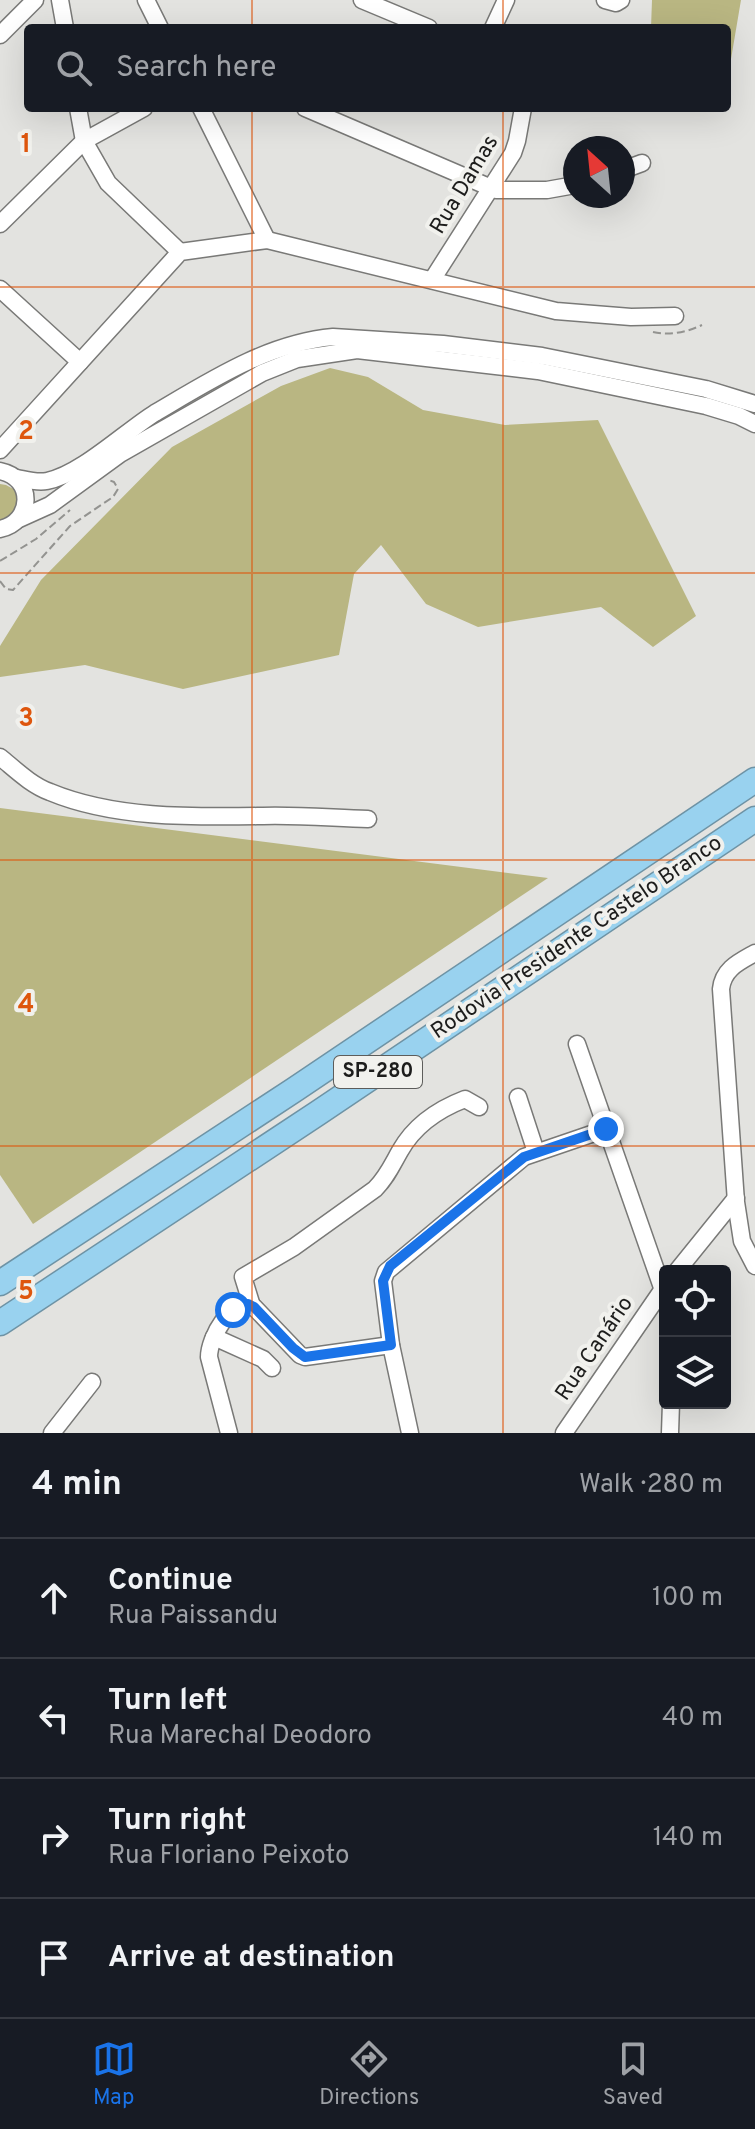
<!DOCTYPE html>
<html lang="en">
<head>
<meta charset="utf-8">
<style>
	:root { --surface:#171b24; --page:#242831; --text:#f1f3f6; --muted:#9ea1a6; --line:#363941; --accent:#1a73e8 }
	body { margin:0; font-family:Overpass,sans-serif; background:var(--page); color:var(--text) }
	.controls { position:absolute; right:24px; bottom:24px; display:grid; overflow:hidden; border-radius:8px; box-shadow:0 8px 32px #0002 }
	.controls button { width:72px; height:72px; display:grid; place-items:center; padding:0; border:0; border-bottom:2px solid var(--line); background:var(--surface); color:var(--text); font:40px sans-serif }
	.compass { position:absolute; left:563px; top:136px; width:72px; height:72px; border-radius:50%; background:var(--surface); box-shadow:0 8px 32px #0002; rotate:333deg }
	.stop { position:absolute; width:24px; height:24px; margin:-18px; border:6px solid #1a73e8; border-radius:50%; background:#fff }
	.stop.end { background:#1a73e8; border-color:#fff; box-shadow:0 2px 8px #0008 }
	.list { margin:0; padding:0; list-style:none }
	h2 { display:flex; justify-content:space-between; align-items:center; height:104px; margin:0; padding:0 32px; font-size:34px }
	h2 small { font-size:26px; font-weight:400; color:var(--muted) }
	.list li { display:grid; grid-template-columns:52px 1fr auto; gap:24px; align-items:center; box-sizing:border-box; height:120px; padding:0 32px; border-top:2px solid var(--line) }
	.list b { display:block; font-size:30px; white-space:nowrap }
	.list p { margin:0; font-size:26px; white-space:nowrap; color:var(--muted) }
	.list em { font-size:26px; font-style:normal; color:var(--muted) }
	.icon { flex:none; width:44px; height:44px; fill:none; stroke:currentColor; stroke-width:2; stroke-linecap:round; stroke-linejoin:round }
	.map { position:relative; flex:none; width:755px; height:1433px; overflow:hidden }
	.search { position:absolute; background:var(--surface); box-shadow:0 8px 32px #0002; left:24px; right:24px; top:24px; height:88px; display:flex; align-items:center; gap:20px; box-sizing:border-box; padding:0 28px; border-radius:8px; color:var(--muted); font-size:30px }
	.sheet { height:584px; background:var(--surface) }
	nav { display:flex; justify-content:space-around; align-items:center; box-sizing:border-box; height:112px; border-top:2px solid var(--line); background:var(--surface); font-size:22px; color:var(--muted) }
	nav a { display:grid; justify-items:center; gap:4px }
	nav .on { color:var(--accent) }
	.map>svg:first-child { display:block }
</style>
</head>
<body>
<div class="map">
<svg width="755" height="1433" viewBox="0 0 755 1433">
	<rect width="100%" height="100%" fill="#e3e3e0"/>
	<g fill="#b9b682">
		<path d="M652,0H741L731,59L727,57V28H651Z"/>
		<path d="M330,368L368,377L423,410L505,425L598,420L696,616L653,647L601,607L478,627L426,604L381,545L354,574L339,655L183,689L85,665L0,677V646L41,580L172,447L281,386Z"/>
		<path d="M0,484L6,485L17,491L20,511L0,524Z"/>
		<path d="M0,808L548,878L33,1224L0,1175Z"/>
	</g>
	<g fill="none" stroke-linecap="round" stroke-linejoin="round">
		<defs>
			<g id="minor">
				<path d="M60,0L65,28"/>
				<path d="M146,0L160,28"/>
				<path d="M362,0L429,28"/>
				<path d="M605,0L616,3L621,0"/>
				<path d="M493,28L506,0"/>
				<path d="M0,35L35,0"/>
				<path d="M78,108L84,141L108,183L180,252"/>
				<path d="M201,108L267,240"/>
				<path d="M305,108L496,190H547L575,185"/>
				<path d="M623,170L642,163"/>
				<path d="M0,224L84,141L144,108"/>
				<path d="M432,280L513,153L517,141L523,108"/>
				<path d="M0,289L80,362"/>
				<path d="M0,450L180,252L267,240L556,311L631,317L675,316"/>
				<path d="M0,471C35,478 33,522 0,529"/>
				<path d="M17,478C27,480 37,483 47,481C80,475 126,431 155,413C211,380 268,343 333,337L443,344L542,356L706,389L755,404"/>
				<path d="M19,519L50,505L120,454L262,373L297,359L357,350L538,371L706,406L739,416L755,424"/>
				<path d="M0,757C16,770 31,785 50,792C115,819 194,817 263,816C298,815 333,818 368,819"/>
				<path d="M755,953C739,962 723,969 721,989L736,1202L742,1241L755,1266"/>
				<path d="M577,1044L665,1296"/>
				<path d="M518,1097L536,1152"/>
				<path d="M677,1271L736,1198"/>
				<path d="M252,1306L243,1277L294,1247L375,1189C387,1177 392,1165 400,1151C414,1126 439,1109 465,1099L479,1107"/>
				<path d="M214,1337L263,1359L272,1368"/>
				<path d="M52,1433L92,1382"/>
				<path d="M229,1433L209,1357C209,1338 231,1297 254,1307L300,1355L305,1357L391,1345"/>
				<path d="M410,1433L391,1345L383,1281L386,1272L524,1157L606,1129"/>
				<path d="M564,1433L665,1286"/>
				<path d="M670,1433L671,1403"/>
			</g>
			<g id="highway">
				<path d="M0,1283L294,1090L755,780"/>
				<path d="M0,1323L318,1113L755,819"/>
			</g>
		</defs>
		<use href="#minor" stroke="#797977" stroke-width="19"/>
		<use href="#highway" stroke="#6e93a5" stroke-width="27"/>
		<g stroke="#939390" stroke-width="2" stroke-dasharray="8 4" stroke-linecap="butt">
			<path d="M653,332C670,336 687,332 702,325"/>
			<path d="M0,561L36,539L70,510"/>
			<path d="M0,581L6,589L13,590L70,526L113,497L118,489L114,482L109,480"/>
		</g>
		<use href="#minor" stroke="#fff" stroke-width="16"/>
		<use href="#highway" stroke="#99d2ef" stroke-width="24"/>
	</g>
	<g fill="none" stroke-linecap="round" stroke-linejoin="round">
		<path stroke="#1a73e8" stroke-width="10" d="M233,1310L248,1304L254,1307L293,1348L305,1357L391,1345L383,1281L390,1266L524,1157L606,1129"/>
	</g>
	<path fill="none" stroke="#de560d" stroke-width="2" stroke-opacity="0.55" d="M252,0V28M503,0V28M252,108V1433M503,108V1433M0,287H755M0,573H755M0,860H755M0,1146H755"/>
	<g text-anchor="middle" dominant-baseline="central" stroke-width="8" stroke-linejoin="round" paint-order="stroke">
		<rect fill="#f1f1ed" stroke="#5d5d5b" stroke-width="2" x="334" y="1056" width="88" height="32" rx="6"/>
		<g font-size="20" font-weight="bold" fill="#1d1d1c">
			<text x="378" y="1072">SP-280</text>
		</g>
		<g font-size="22" fill="#1d1d1c" stroke="#f1f1ed">
			<text transform="translate(465 185) rotate(-59)">Rua Damas</text>
			<text transform="translate(577 938) rotate(-34)">Rodovia Presidente Castelo Branco</text>
			<text transform="translate(595 1349) rotate(-56)">Rua Canário</text>
		</g>
	</g>
	<g font-size="26" text-anchor="middle" font-weight="bold" fill="#de560d" stroke="#f1f1ed" stroke-width="8" stroke-linejoin="round" paint-order="stroke">
		<text x="26" y="152">1</text>
		<text x="26" y="439">2</text>
		<text x="26" y="726">3</text>
		<text x="26" y="1012">4</text>
		<text x="26" y="1299">5</text>
	</g>
</svg>
<div class="controls">
<button><svg class="icon" aria-label="locate" viewBox="0 0 24 24"><circle cx="12" cy="12" r="6"/><path d="M12 2v4M12 18v4M2 12h4M18 12h4"/></svg></button>
<button><svg class="icon" aria-label="layers" viewBox="0 0 24 24"><path d="M12 4l9 5-9 5-9-5zM3 14l9 5 9-5"/></svg></button>
</div>
<svg class="compass" viewBox="-18 -18 36 36"><path d="M0-13l5 13h-10z" fill="#e53935"/><path d="M0 13l5-13h-10z" fill="#9ea1a6"/></svg>
<div class="stop" style="left:233px;top:1310px"></div>
<div class="stop end" style="left:606px;top:1129px"></div>
<div class="search"><svg class="icon" aria-label="search" viewBox="0 0 24 24"><circle cx="10" cy="10" r="6"/><path d="M15 15l6 6"/></svg>Search here</div>
</div>
<section class="sheet">
<h2>4 min<small>Walk · 280 m</small></h2>
<ul class="list">
<li><svg class="icon" aria-label="ahead" viewBox="0 0 24 24"><path d="M12 20V5M6 11l6-6 6 6"/></svg><div><b>Continue</b><p>Rua Paissandu</p></div><em>100 m</em></li>
<li><svg class="icon" aria-label="left" viewBox="0 0 24 24"><path d="M17 20v-9H6M10 6l-5 5 5 5"/></svg><div><b>Turn left</b><p>Rua Marechal Deodoro</p></div><em>40 m</em></li>
<li><svg class="icon" aria-label="right" viewBox="0 0 24 24"><path d="M7 20v-9h11M14 6l5 5-5 5"/></svg><div><b>Turn right</b><p>Rua Floriano Peixoto</p></div><em>140 m</em></li>
<li><svg class="icon" aria-label="arrive" viewBox="0 0 24 24"><path d="M6 21V4h12l-3 4 3 4H6"/></svg><div><b>Arrive at destination</b></div></li>
</ul>
</section>
<nav>
<a class="on"><svg class="icon" aria-label="map" viewBox="0 0 24 24"><path d="M3 6l6-2 6 2 6-2v14l-6 2-6-2-6 2zM9 4v14M15 6v14"/></svg>Map</a>
<a><svg class="icon" aria-label="directions" viewBox="0 0 24 24"><path d="M12 3l9 9-9 9-9-9zM9 14v-3h6M13 9l2 2-2 2"/></svg>Directions</a>
<a><svg class="icon" aria-label="saved" viewBox="0 0 24 24"><path d="M7 4h10v16l-5-4-5 4z"/></svg>Saved</a>
</nav>
</body>
</html>
